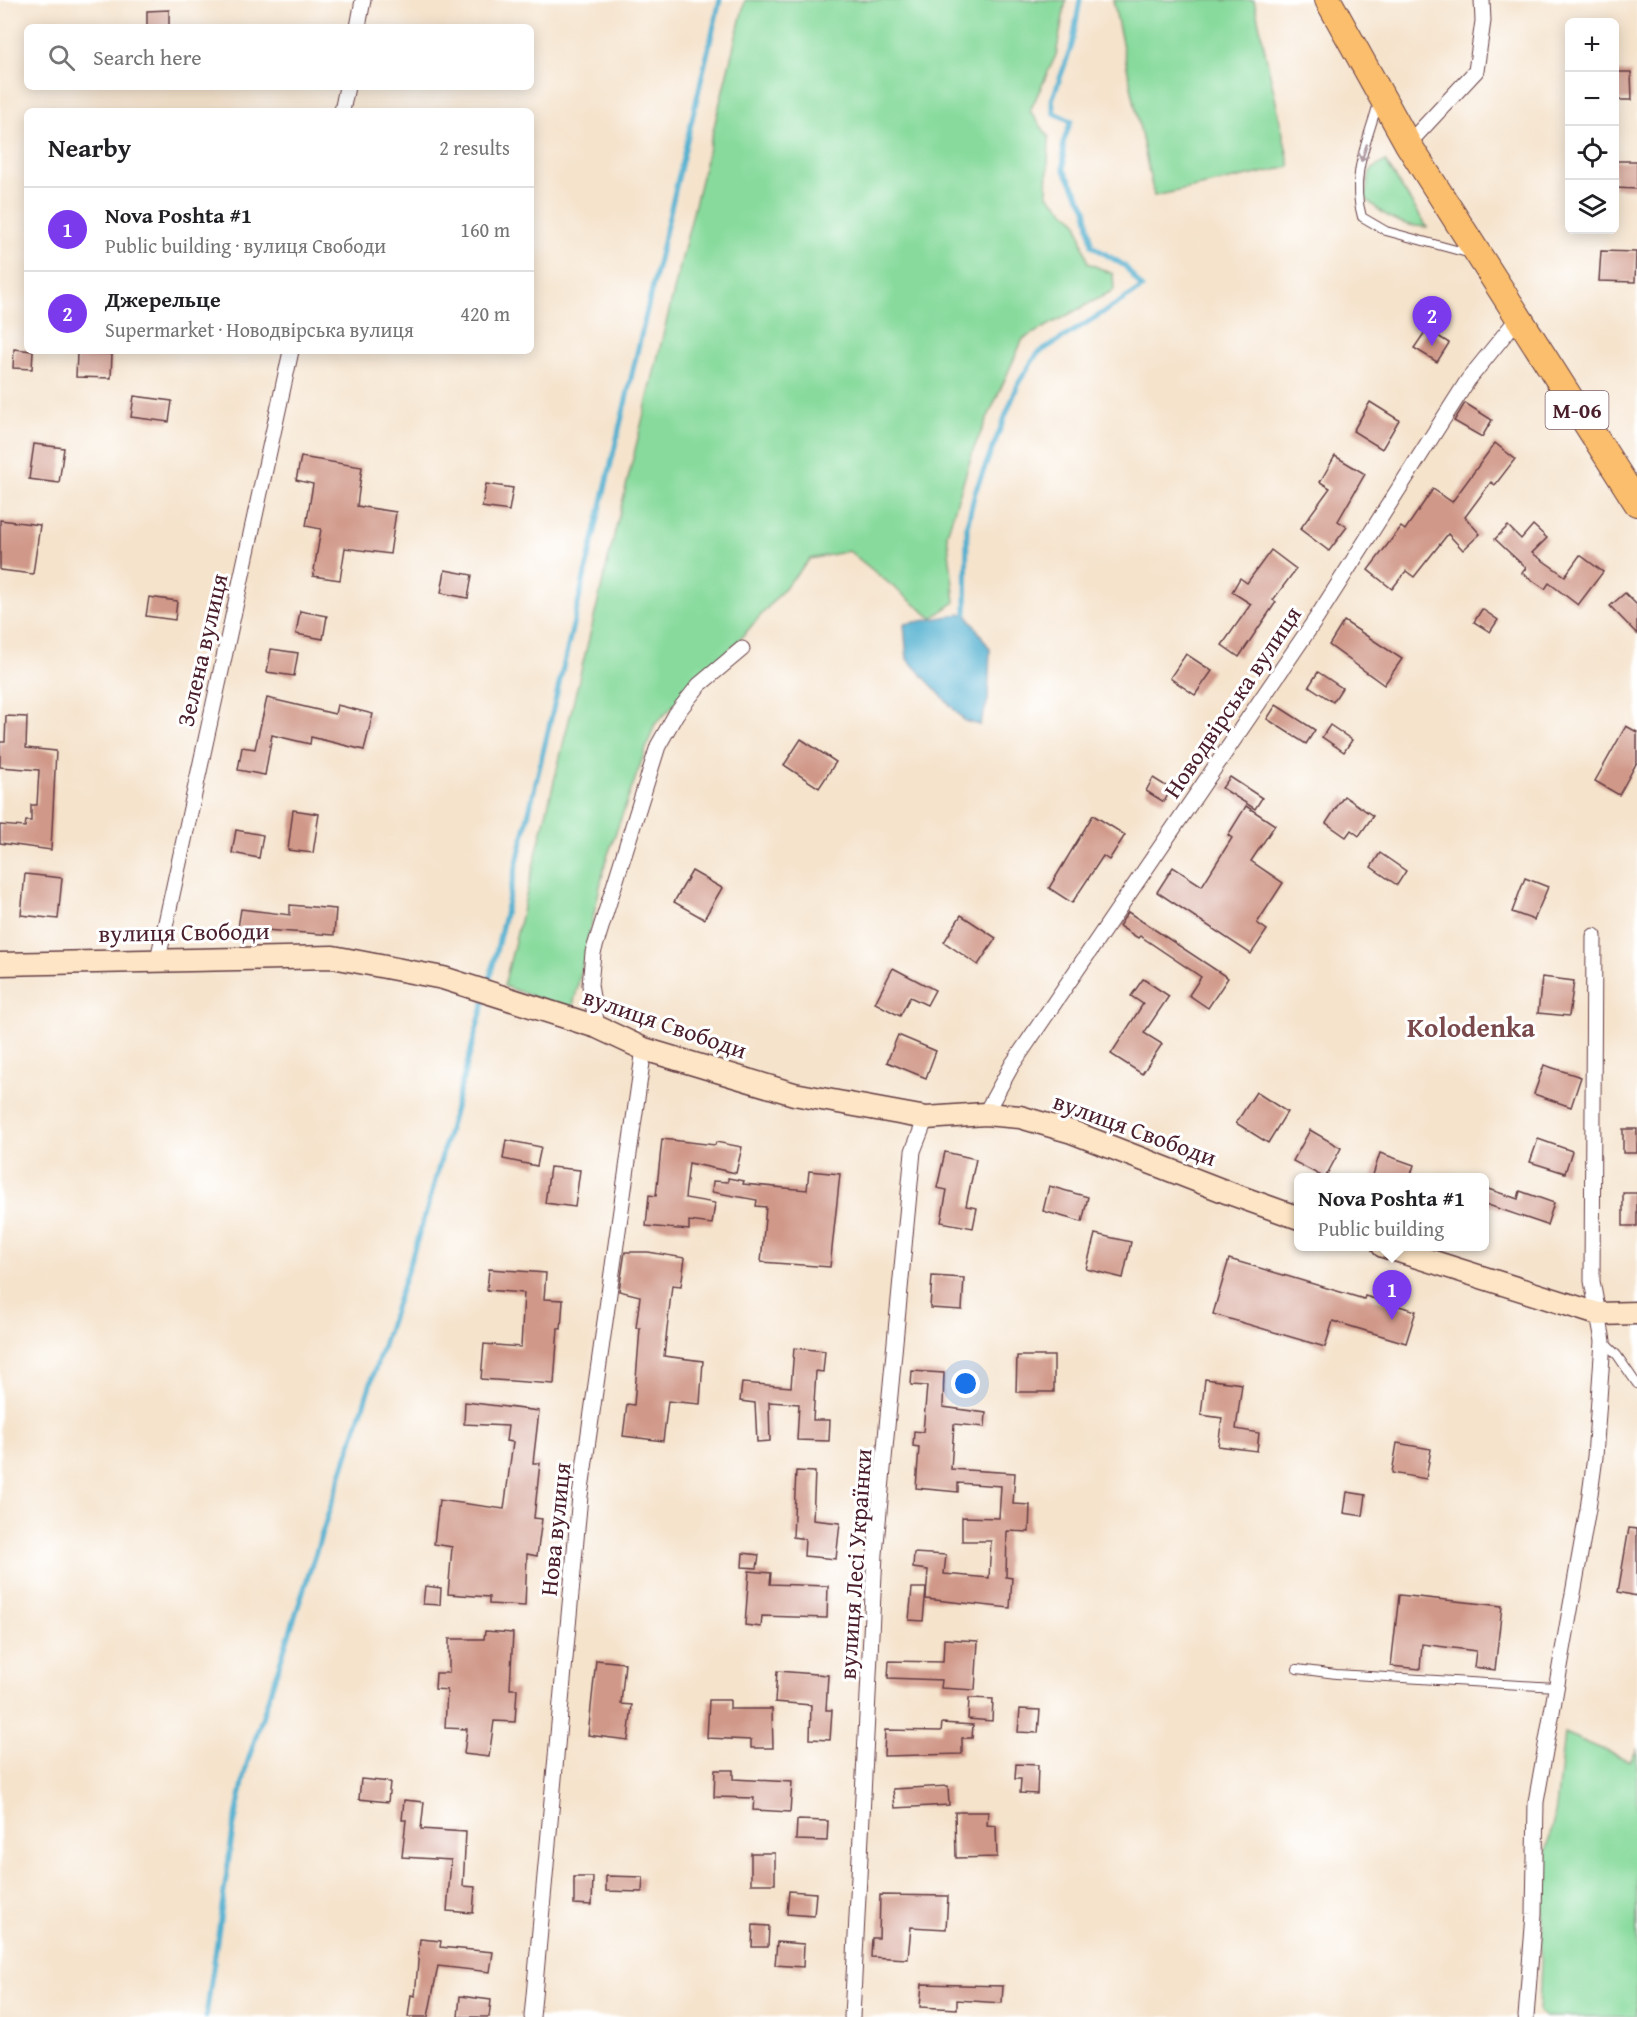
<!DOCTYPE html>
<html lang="en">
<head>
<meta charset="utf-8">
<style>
	:root { --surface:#fff; --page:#f6f6f6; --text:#202124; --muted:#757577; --line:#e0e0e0; --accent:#7c3aed }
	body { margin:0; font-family:"Gentium Book Plus",serif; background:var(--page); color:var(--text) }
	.controls { position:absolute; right:18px; top:18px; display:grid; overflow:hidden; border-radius:9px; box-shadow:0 3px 15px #0003 }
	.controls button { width:54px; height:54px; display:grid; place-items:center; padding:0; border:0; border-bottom:2px solid var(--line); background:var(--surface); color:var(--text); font:30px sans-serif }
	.you { position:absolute; left:966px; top:1384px; width:21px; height:21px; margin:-15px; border:4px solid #fff; border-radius:50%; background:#1a73e8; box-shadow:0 0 0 9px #1a73e833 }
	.badge { display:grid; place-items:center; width:39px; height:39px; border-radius:50%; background:var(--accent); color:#fff; font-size:20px; font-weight:700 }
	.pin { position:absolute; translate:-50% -50px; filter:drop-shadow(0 2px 3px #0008) }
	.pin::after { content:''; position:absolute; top:32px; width:21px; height:18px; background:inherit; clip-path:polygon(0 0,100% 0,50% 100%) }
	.popup { position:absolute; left:1294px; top:1173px; width:195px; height:78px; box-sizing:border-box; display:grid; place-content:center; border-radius:9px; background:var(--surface); filter:drop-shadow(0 2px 4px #0005); font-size:20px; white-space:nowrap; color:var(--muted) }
	.popup b { font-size:22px; color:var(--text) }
	.popup::after { content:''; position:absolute; left:50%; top:100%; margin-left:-12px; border:12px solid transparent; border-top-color:var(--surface) }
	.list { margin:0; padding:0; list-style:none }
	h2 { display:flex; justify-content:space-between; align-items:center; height:78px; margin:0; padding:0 24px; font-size:26px }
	h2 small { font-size:20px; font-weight:400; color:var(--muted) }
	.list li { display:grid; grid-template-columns:39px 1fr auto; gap:18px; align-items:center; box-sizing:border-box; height:84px; padding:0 24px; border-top:2px solid var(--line) }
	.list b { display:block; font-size:22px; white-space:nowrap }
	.list p { margin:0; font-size:20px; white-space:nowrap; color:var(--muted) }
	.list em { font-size:20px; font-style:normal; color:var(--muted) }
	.icon { flex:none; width:33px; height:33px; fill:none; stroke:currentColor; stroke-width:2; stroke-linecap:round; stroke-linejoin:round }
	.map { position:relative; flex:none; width:1637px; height:2017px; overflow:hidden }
	.search { position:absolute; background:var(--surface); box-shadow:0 3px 15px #0003; left:24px; top:24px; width:510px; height:66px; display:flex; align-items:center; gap:15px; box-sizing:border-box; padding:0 21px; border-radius:9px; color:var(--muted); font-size:22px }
	.panel { position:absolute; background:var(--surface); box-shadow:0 3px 15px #0003; left:24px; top:108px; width:510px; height:246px; border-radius:9px }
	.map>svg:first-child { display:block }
</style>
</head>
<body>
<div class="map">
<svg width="1637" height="2017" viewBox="0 0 1637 2017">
	<rect width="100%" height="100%" fill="#fff"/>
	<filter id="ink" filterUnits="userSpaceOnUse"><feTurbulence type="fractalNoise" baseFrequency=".0167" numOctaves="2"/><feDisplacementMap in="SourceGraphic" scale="12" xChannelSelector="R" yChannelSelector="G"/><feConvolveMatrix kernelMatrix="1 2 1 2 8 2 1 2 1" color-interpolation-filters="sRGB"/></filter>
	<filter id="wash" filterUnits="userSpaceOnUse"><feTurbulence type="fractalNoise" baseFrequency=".008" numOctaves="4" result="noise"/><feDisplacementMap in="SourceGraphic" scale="24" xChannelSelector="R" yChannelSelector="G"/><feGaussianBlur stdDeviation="1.35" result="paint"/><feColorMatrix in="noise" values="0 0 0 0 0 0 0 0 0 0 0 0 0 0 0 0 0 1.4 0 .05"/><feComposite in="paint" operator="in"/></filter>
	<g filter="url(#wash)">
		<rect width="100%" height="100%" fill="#f5e3cc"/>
		<g fill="#87da9c" stroke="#687c64" stroke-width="1.5">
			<path d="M745,0H1066L1056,55L1030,111L1049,137L1047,194L1077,222L1088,263L1113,274L1114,290L1023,339L974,448L947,534L955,602L932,618L849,551L810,559L741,638L655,724L606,860L572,1011L504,986Z"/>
			<path d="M1113,0H1254L1290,167L1154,196Z"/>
			<path d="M1385,161L1427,227C1400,226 1385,217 1365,198L1370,171Z"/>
			<path d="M1564,1733L1630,1761L1637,1750V2017H1545L1539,2012L1545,1859L1556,1808Z"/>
		</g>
		<path fill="#50afcf" stroke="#4d677d" stroke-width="1.5" d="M966,613L990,649L988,700L980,725L965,721L907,659L904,624Z"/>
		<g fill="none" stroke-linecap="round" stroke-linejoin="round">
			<g stroke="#50afcf" stroke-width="5">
				<path d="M966,613L967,526L975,492L1019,382L1037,354L1142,288L1125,266L1092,246L1086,208L1064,170L1063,143L1071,121L1054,113L1052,100L1072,45L1080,0"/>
				<path d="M489,982L720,0"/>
				<path d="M206,2017L233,1830L247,1764L427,1210L484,1002"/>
			</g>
		</g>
		<g id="blocks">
			<g fill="#d09888">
				<path d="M169,10V27H147V11Z"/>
				<path d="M1614,72H1631L1632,100H1614Z"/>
				<path d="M1614,161H1637V189L1614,188Z"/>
				<path d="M1601,251L1636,252L1635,282L1599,281Z"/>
				<path d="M1427,329L1449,343L1437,362L1414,348Z"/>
				<path d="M14,349L33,351L32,369L13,368Z"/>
				<path d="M77,353L112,354L111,378L76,377Z"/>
				<path d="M134,396L172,401L169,422L131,417Z"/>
				<path d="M1370,402L1399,420L1382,449L1353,431Z"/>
				<path d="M1465,403L1492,420L1482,437L1454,421Z"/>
				<path d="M1495,443L1515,459L1495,485L1491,482L1465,517L1480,534L1463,550L1448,534L1414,577L1406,571L1392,589L1368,570L1401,527L1405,530L1433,489L1452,502Z"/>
				<path d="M34,444L64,448L59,483L29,479Z"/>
				<path d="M1335,456L1365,474L1338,521L1347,527L1329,551L1300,529L1330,488L1320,482Z"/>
				<path d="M301,457L362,467L357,506L396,512L390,554L345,548L340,580L313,576L321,529L306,526L313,484L296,480Z"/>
				<path d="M486,484L513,488L509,511L482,507Z"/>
				<path d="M0,520L40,525L33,574L0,570Z"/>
				<path d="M1533,525L1547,538L1532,553L1565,576L1580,555L1603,572L1578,605L1549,583L1545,589L1522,573L1526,568L1495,539L1508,526L1521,539Z"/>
				<path d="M1271,550L1296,569L1273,600L1276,602L1239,657L1222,645L1251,604L1232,592L1240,578L1247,583Z"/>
				<path d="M445,570L472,575L468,598L441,593Z"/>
				<path d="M1625,593L1637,605V634L1610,606Z"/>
				<path d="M149,597L177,601L175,620L146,616Z"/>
				<path d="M1482,609L1498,620L1490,632L1474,622Z"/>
				<path d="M300,611L327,616L323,639L296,634Z"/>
				<path d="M1344,621L1402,659L1384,685L1329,645Z"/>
				<path d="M271,649L298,653L294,676L267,672Z"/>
				<path d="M1186,654L1212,671L1195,695L1170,678Z"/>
				<path d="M1318,672L1342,688L1333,702L1309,686Z"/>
				<path d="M267,698L335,714L337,705L373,714L364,750L311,737L310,744L272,735L265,775L238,770L242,747L255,749Z"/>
				<path d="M1276,705L1315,730L1306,744L1267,719Z"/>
				<path d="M6,716L27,717L26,748L56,751L51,850L0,843V825L25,827L26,821H31V805H37L39,770L0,767V742H5Z"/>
				<path d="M1330,725L1352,740L1344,752L1322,737Z"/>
				<path d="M1626,726L1637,732V762L1619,795L1595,781Z"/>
				<path d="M801,739L836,762L819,788L784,765Z"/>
				<path d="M1230,777L1262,798L1255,809L1222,788Z"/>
				<path d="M1153,778L1171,789L1164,802L1146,791Z"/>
				<path d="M1344,796L1373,816L1359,836L1351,830L1346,837L1326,823Z"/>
				<path d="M1246,806L1275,825L1251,861L1283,883L1257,923L1267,930L1251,954L1157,892L1173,867L1202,886L1232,838L1228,835Z"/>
				<path d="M293,810L319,814L313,853L288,850Z"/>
				<path d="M1093,815L1125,835L1109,860L1103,856L1072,903L1049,888Z"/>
				<path d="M236,830L263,835L259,858L232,853Z"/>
				<path d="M1380,853L1406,871L1397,885L1371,867Z"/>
				<path d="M692,871L722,888L704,919L674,902Z"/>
				<path d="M25,874L62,878L58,919L21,915Z"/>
				<path d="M1525,878L1548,887L1534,920L1512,912Z"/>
				<path d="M290,905L336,909L334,935L238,928L241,909L290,915Z"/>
				<path d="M1128,912L1228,978L1208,1008L1189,995L1201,977L1140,936L1138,938L1119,926Z"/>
				<path d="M961,915L996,938L978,965L944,942Z"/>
				<path d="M893,968L935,990L927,1005L910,997L900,1016L875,1003Z"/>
				<path d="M1542,977L1574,981L1569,1016L1538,1013Z"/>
				<path d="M1143,979L1169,996L1144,1033L1162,1044L1142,1074L1111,1054L1143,1004L1131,996Z"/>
				<path d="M898,1035L936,1051L926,1078L887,1062Z"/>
				<path d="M1544,1065L1581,1077L1571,1107L1534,1094Z"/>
				<path d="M1256,1092L1287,1112L1268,1143L1236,1123Z"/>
				<rect x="1623" y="1129" width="14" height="24"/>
				<path d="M1310,1130L1341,1148L1325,1178L1293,1161Z"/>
				<path d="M662,1139L715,1145L716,1142L742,1147L736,1173L689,1163L685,1198L715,1203L712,1224L689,1221V1230L646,1226L649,1195L656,1196Z"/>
				<path d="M1538,1139L1572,1151L1565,1173L1530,1162Z"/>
				<path d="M506,1140L541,1147L537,1166L503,1159Z"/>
				<path d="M945,1152L976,1159L966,1206L977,1208L973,1228L941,1222L947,1190L937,1188Z"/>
				<path d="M1380,1153L1414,1165L1410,1178H1372Z"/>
				<path d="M550,1167L580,1170L575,1207L545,1203Z"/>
				<path d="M809,1171L840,1174L830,1267L761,1262L766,1207L756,1206L757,1200L712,1192L713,1181L728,1182V1178L744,1181L743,1184L807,1190Z"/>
				<path d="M1049,1186L1088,1197L1082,1222L1043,1211Z"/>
				<path d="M1485,1188L1518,1199L1520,1191L1554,1203L1547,1225L1485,1204Z"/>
				<rect x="1623" y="1193" width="14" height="33"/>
				<path d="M1095,1234L1131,1242L1123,1278L1086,1269Z"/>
				<path d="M625,1252H648L685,1258L681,1286L672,1285L664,1356L703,1361L700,1404L668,1401L663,1441L623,1436L627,1404L634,1405L640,1328H636L640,1296L619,1291Z"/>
				<path d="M1229,1259L1364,1299L1365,1296L1416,1311L1406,1343L1333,1321L1325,1347L1213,1314Z"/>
				<path d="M489,1269L546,1273L544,1299L563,1300L561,1329L558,1328L554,1384L481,1379L484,1344L521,1347L524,1293L487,1290Z"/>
				<path d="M932,1276L964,1278L962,1310L930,1308Z"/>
				<path d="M794,1348L825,1351L823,1372L816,1371L813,1420H830L829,1441L797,1440L799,1404L769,1402L770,1441L757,1442L755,1403L740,1401L742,1383L791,1387Z"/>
				<path d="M1017,1356H1054V1392H1016Z"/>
				<path d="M912,1371L944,1373L943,1407L986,1413L985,1427L954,1424L951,1469L1015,1473L1013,1504L1030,1505L1029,1532L1007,1531L1006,1577L1012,1578L1010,1608L926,1599L928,1570L913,1568L914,1553L946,1555L944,1574L989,1578L991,1541H962V1517L999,1518L1001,1486L958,1483V1492L916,1488L919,1447L913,1446L914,1431L923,1432L927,1386L911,1385Z"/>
				<path d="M1205,1379L1242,1384L1236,1429L1259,1433L1257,1451L1218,1446L1222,1418L1201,1415Z"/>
				<path d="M465,1402L539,1411L533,1463H540L534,1518L542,1519L537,1556L527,1554L525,1606L489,1604V1597L448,1594L452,1547L434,1544L439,1500L504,1509L513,1442L506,1441L508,1426L464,1424Z"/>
				<path d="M1397,1443L1431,1449L1426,1479L1392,1473Z"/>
				<path d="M796,1471L815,1472L813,1520L840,1523L836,1559L804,1556L805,1539L793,1537Z"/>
				<path d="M1347,1492L1366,1495L1363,1516L1344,1513Z"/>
				<path d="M1629,1528L1637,1529V1596L1618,1592Z"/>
				<path d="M743,1553L759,1555L757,1568L742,1567Z"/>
				<path d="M749,1571L771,1573L770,1584L828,1586L827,1618L762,1616L761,1627L745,1625Z"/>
				<path d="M425,1586L441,1588L440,1605L423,1604Z"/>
				<path d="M912,1588H926L923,1621L909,1620Z"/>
				<path d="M1399,1595L1502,1606L1495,1670L1474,1667L1476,1651L1422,1644L1420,1669L1391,1666Z"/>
				<path d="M485,1631L513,1633L510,1689H517L515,1722L494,1721L489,1757L464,1754L467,1729L445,1728L447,1690L435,1689L436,1673H449V1639H484Z"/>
				<path d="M944,1639L978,1641L975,1690L941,1688L942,1680L888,1678L889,1661L943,1662Z"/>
				<path d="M596,1660L625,1663L621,1704L632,1705L628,1740L588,1735Z"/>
				<path d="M777,1671L828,1675L826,1710H832L830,1740L810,1739L811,1705L775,1702Z"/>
				<path d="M969,1698L993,1699L992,1721L968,1719Z"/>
				<path d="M709,1700H730V1709H772L773,1748H751V1740L707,1738Z"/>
				<path d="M1020,1709L1040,1710L1038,1733L1018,1732Z"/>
				<path d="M942,1723L973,1725L972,1738H962V1754L884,1756L885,1730L941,1731Z"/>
				<path d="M1016,1764L1038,1765L1037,1794L1020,1793L1021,1779H1015Z"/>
				<path d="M715,1770H733V1779L792,1782L790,1812L753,1810L754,1798L714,1797Z"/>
				<path d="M361,1779L390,1782L388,1802L359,1799Z"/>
				<path d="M948,1786L949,1805L895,1808L893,1789Z"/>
				<path d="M404,1800L424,1802L421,1829L466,1832L463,1886L475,1887L473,1913L447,1911L451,1860L402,1857L406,1820H402Z"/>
				<path d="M955,1812H988L987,1825L996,1826L997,1857L956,1858Z"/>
				<path d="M797,1820L828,1821L827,1841L796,1840Z"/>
				<rect x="751" y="1853" width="24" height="31"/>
				<path d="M606,1876L643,1877L642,1892L606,1891Z"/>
				<path d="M574,1877H593L592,1905L574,1904Z"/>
				<path d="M789,1891L816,1893L814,1916L787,1914Z"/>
				<path d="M880,1895L948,1896L946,1929L911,1927L908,1959L871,1957L872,1938H879Z"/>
				<path d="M753,1925L769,1926L768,1947H752Z"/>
				<path d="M420,1939L441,1941L440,1947L493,1952L490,1972L438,1966L428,2017H408L411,1995L415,1996Z"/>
				<path d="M777,1942L804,1944L803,1967L775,1965Z"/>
				<path d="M922,1984L1003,1986L1002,2003L957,2000V2009L920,2007Z"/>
				<path d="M460,1996L491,2000L489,2017H458Z"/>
			</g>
		</g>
	</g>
	<g filter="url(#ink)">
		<use href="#blocks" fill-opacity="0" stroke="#643c43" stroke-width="1.5"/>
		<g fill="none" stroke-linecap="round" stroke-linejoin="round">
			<defs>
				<g id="service">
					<path d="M1378,103C1367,143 1350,176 1362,217L1386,231L1471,254"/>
					<path d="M1604,1342L1617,1355L1637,1384"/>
					<path d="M1297,1669L1336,1674L1556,1687"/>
				</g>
				<g id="minor">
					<path d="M358,27L363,0"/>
					<path d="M342,111L347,87"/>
					<path d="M1408,144L1476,71L1483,21L1482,0"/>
					<path d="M158,959L291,351"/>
					<path d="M597,1027L590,985L593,953L658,746L676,714L699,685L742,649"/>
					<path d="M985,1114L1012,1065L1316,619L1468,380L1518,318"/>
					<path d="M532,2017L580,1496L644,1049"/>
					<path d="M852,2017L875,1554L913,1151L926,1118"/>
					<path d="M1526,2017L1534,1914L1536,1802L1588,1509L1595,1457L1603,1341L1592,1281L1594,936"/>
				</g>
				<g id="secondary">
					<path d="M0,964L333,957L443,978L597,1027L644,1049L794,1094L926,1118L985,1114L1020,1117L1072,1132L1229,1193L1299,1218"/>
					<path d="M1383,1246L1598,1314L1637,1313"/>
				</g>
				<path id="trunk" d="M1328,0L1408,144L1637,503"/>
			</defs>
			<use href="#service" stroke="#643c43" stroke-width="10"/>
			<use href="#minor" stroke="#643c43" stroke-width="17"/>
			<use href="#secondary" stroke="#643c43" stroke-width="25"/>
			<use href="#trunk" stroke="#643c43" stroke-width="28"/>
			<use href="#service" stroke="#fff" stroke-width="8"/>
			<use href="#minor" stroke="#fff" stroke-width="15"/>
			<use href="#secondary" stroke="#fde5c5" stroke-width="22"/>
			<use href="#trunk" stroke="#fabe6d" stroke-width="26"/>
		</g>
		<defs><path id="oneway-shaft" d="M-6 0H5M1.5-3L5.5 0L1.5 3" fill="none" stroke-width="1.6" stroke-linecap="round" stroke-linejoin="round" transform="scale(1.5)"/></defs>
		<use stroke="#ae9aa0" href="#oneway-shaft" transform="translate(1364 153) rotate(108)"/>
	</g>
	<g text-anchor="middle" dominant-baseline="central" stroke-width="6" stroke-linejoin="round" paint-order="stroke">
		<rect fill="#fff" stroke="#80626b" stroke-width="1.5" x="1545.5" y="391" width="63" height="38" rx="4.5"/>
		<g font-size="22" font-weight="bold" fill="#4a1f2b">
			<text x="1577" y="410">М-06</text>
		</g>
		<g font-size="24" fill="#4a1f2b" stroke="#fff">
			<text transform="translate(202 650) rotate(-77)">Зелена вулиця</text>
			<text transform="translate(1232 702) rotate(-56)">Новодвірська вулиця</text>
			<text transform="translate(184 932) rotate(-1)">вулиця Свободи</text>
			<text transform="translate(665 1023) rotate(19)">вулиця Свободи</text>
			<text transform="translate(1135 1129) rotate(20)">вулиця Свободи</text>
			<text transform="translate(555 1529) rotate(-84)">Нова вулиця</text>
			<text transform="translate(855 1564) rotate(-86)">вулиця Лесі Українки</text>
		</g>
		<g font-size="27" font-weight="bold" fill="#79494c" stroke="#fff">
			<text x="1471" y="1027">Kolodenka</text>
		</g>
	</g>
</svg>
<div class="controls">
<button>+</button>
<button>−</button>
<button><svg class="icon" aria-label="locate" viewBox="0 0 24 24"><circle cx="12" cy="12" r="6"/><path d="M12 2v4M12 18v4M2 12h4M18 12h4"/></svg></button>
<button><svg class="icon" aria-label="layers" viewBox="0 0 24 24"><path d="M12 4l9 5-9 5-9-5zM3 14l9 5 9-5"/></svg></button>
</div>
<div class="you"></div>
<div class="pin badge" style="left:1392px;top:1320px">1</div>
<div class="popup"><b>Nova Poshta #1</b>Public building</div>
<div class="pin badge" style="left:1432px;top:346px">2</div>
<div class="search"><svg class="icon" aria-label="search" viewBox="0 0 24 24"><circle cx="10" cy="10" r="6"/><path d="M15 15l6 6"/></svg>Search here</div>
<section class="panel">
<h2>Nearby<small>2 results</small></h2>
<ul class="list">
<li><span class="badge">1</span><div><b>Nova Poshta #1</b><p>Public building · вулиця Свободи</p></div><em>160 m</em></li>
<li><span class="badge">2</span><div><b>Джерельце</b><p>Supermarket · Новодвірська вулиця</p></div><em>420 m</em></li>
</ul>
</section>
</div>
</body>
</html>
